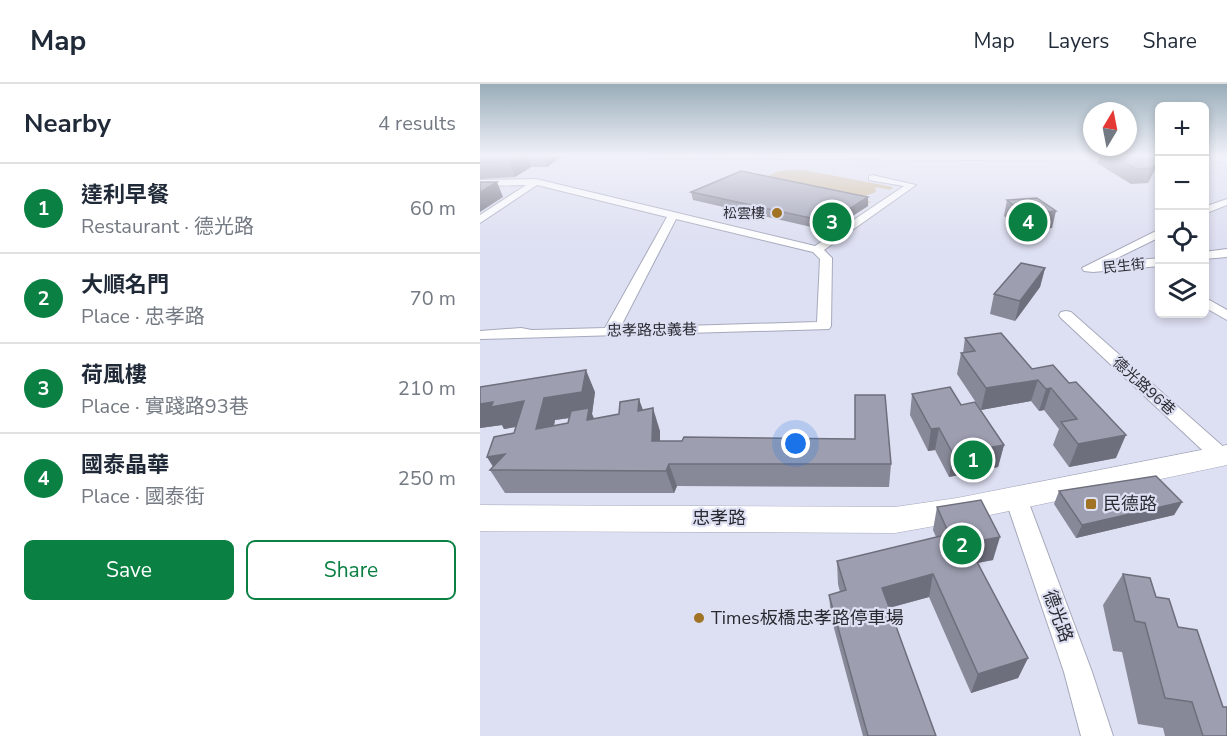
<!DOCTYPE html>
<html lang="en">
<head>
<meta charset="utf-8">
<style>
	:root { --surface:#fff; --page:#f2f2f3; --text:#1f2937; --muted:#747a83; --line:#e0e1e3; --accent:#0b8043 }
	body { margin:0; font-family:"Nunito Sans","Noto Sans TC",sans-serif; background:var(--page); color:var(--text) }
	.controls { position:absolute; right:18px; top:18px; display:grid; overflow:hidden; border-radius:9px; box-shadow:0 3px 9px #0003 }
	.controls button { width:54px; height:54px; display:grid; place-items:center; padding:0; border:0; border-bottom:2px solid var(--line); background:var(--surface); color:var(--text); font:30px sans-serif }
	.compass { position:absolute; left:603px; top:18px; width:54px; height:54px; border-radius:50%; background:var(--surface); box-shadow:0 3px 9px #0003; rotate:10deg }
	.you { position:absolute; left:316px; top:360px; width:21px; height:21px; margin:-15px; border:4px solid #fff; border-radius:50%; background:#1a73e8; box-shadow:0 0 0 9px #1a73e833 }
	.badge { display:grid; place-items:center; width:39px; height:39px; border-radius:50%; background:var(--accent); color:#fff; font-size:20px; font-weight:700 }
	.pin { position:absolute; translate:-50% -50%; border:3px solid #fff; box-shadow:0 2px 6px #0006 }
	.list { margin:0; padding:0; list-style:none }
	h2 { display:flex; justify-content:space-between; align-items:center; height:78px; margin:0; padding:0 24px; font-size:26px }
	h2 small { font-size:20px; font-weight:400; color:var(--muted) }
	.list li { display:grid; grid-template-columns:39px 1fr auto; gap:18px; align-items:center; box-sizing:border-box; height:90px; padding:0 24px; border-top:2px solid var(--line) }
	.list b { display:block; font-size:22px; white-space:nowrap }
	.list p { margin:0; font-size:20px; white-space:nowrap; color:var(--muted) }
	.list em { font-size:20px; font-style:normal; color:var(--muted) }
	.actions { display:flex; gap:12px; padding:18px 24px }
	.actions a { flex:1; padding:14px 0; border:2px solid var(--accent); border-radius:9px; text-align:center; font-size:21px; color:var(--accent) }
	.actions .main { background:var(--accent); color:#fff }
	.icon { flex:none; width:33px; height:33px; fill:none; stroke:currentColor; stroke-width:2; stroke-linecap:round; stroke-linejoin:round }
	.map { position:relative; flex:none; width:747px; height:652px; overflow:hidden }
	header { display:flex; align-items:center; gap:36px; box-sizing:border-box; height:84px; padding:0 30px; background:var(--surface); border-bottom:2px solid var(--line) }
	header strong { font-size:28px }
	nav { display:flex; gap:33px; margin-inline-start:auto; font-size:21px }
	main { display:flex }
	aside { flex:1; background:var(--surface) }
	.map>svg:first-child { display:block }
</style>
</head>
<body>
<header>
<strong>Map</strong>
<nav><a>Map</a><a>Layers</a><a>Share</a></nav>
</header>
<main>
<aside>
<h2>Nearby<small>4 results</small></h2>
<ul class="list">
<li><span class="badge">1</span><div><b>達利早餐</b><p>Restaurant · 德光路</p></div><em>60 m</em></li>
<li><span class="badge">2</span><div><b>大順名門</b><p>Place · 忠孝路</p></div><em>70 m</em></li>
<li><span class="badge">3</span><div><b>荷風樓</b><p>Place · 實踐路93巷</p></div><em>210 m</em></li>
<li><span class="badge">4</span><div><b>國泰晶華</b><p>Place · 國泰街</p></div><em>250 m</em></li>
</ul>
<div class="actions"><a class="main">Save</a><a>Share</a></div>
</aside>
<div class="map">
<svg width="747" height="652" viewBox="0 0 747 652">
	<rect width="100%" height="100%" fill="#dddff2"/>
	<path fill="#ceb999" d="M309,86H324L413,103L410,106L395,103L396,108L379,114L391,118L385,121L286,96C290,87 301,87 309,86Z"/>
	<g fill="none" stroke-linecap="round" stroke-linejoin="round">
		<defs>
			<g id="street">
				<path d="M168,71L680,73V77L171,74Z"/>
				<path d="M392,91L436,101L344,166L352,174L351,242L349,245L0,255V247L41,244L52,246L125,244L187,133L57,101L0,139V131L46,101L0,102V96L56,95L335,162L424,102L389,96V92ZM196,135L333,168L340,175L337,238L140,244Z"/>
				<path d="M747,115V121L724,130V123Z"/>
				<path d="M680,145V153L627,179L680,174V182L613,188L604,187L602,184Z"/>
				<path d="M747,165V173L724,175V168Z"/>
				<path d="M724,213L747,226V236L724,223Z"/>
				<path d="M586,227L591,228L747,366V377L741,379L734,377L581,234L579,231L581,228Z"/>
				<path d="M536,406L544,408L547,414L612,588L633,652H601L584,588L525,414L528,408Z"/>
			</g>
			<g id="secondary">
				<path d="M724,71L747,72V78L724,75Z"/>
				<path d="M747,361V381L477,438L415,449L0,447V421L415,423L477,414Z"/>
			</g>
		</defs>
		<use href="#street" stroke="#a6a9bb" stroke-width="2"/>
		<use href="#secondary" stroke="#a6a9bb" stroke-width="1"/>
		<use href="#street" fill="#fff" fill-rule="evenodd"/>
		<use href="#secondary" fill="#fff" fill-rule="evenodd"/>
	</g>
	<g fill="#878998" fill-rule="evenodd">
		<path d="M0,71H84L67,83H51L35,93L0,95Z"/>
		<path d="M620,71H680V74L668,99L651,100L617,79Z"/>
		<path d="M211,108L388,113V122L349,147L213,116Z"/>
		<path d="M527,116L572,144L541,146L524,132Z"/>
		<path d="M565,184L560,203L535,237L510,230L514,210Z"/>
		<path d="M485,254L552,285L636,374L589,383L573,361L579,345L564,326L559,327L551,317L501,326L477,290L481,269H483Z"/>
		<path d="M0,303L115,308L112,330L114,335L163,326L180,347V357L411,380L409,403L197,402L194,409H25L10,386L13,383L7,373L34,349L36,343L24,345L22,341L0,344ZM90,334L88,339L74,342L75,336Z"/>
		<path d="M432,310L481,321L524,361L518,383L469,393L455,366L448,367L430,331Z"/>
		<path d="M579,407L702,418L694,431L596,454L574,420Z"/>
		<path d="M457,423L513,476L497,479L548,574L538,594L491,609L449,513L409,524L456,652H383L351,533L349,511L360,508L358,500L357,477L456,453L453,446Z"/>
		<path d="M643,490L676,513L698,543L747,652H685L683,644L658,640L642,568L633,567L623,521Z"/>
	</g>
	<g fill="#6e6f7c">
		<path d="M38,71H47L51,83L35,93L29,77Z"/>
		<path d="M63,71H84L67,83Z"/>
		<path d="M680,72L678,79L668,99L673,84Z"/>
		<path d="M17,98L23,113L0,128V108Z"/>
		<path d="M388,113V122L349,147V138Z"/>
		<path d="M576,127L572,144L541,146L544,130Z"/>
		<path d="M565,184L560,203L535,237L540,217Z"/>
		<path d="M106,286L115,308L112,330L119,346L107,336L108,331L75,336L68,368L56,345L64,314Z"/>
		<path d="M558,296L551,317L501,326L506,304Z"/>
		<path d="M571,304L564,326L559,327L566,305Z"/>
		<path d="M159,315L167,337L158,327Z"/>
		<path d="M44,317L56,339L24,345L22,341L0,344V320L13,318Z"/>
		<path d="M173,324L180,347V380L172,357Z"/>
		<path d="M459,344L455,366L448,367L451,345Z"/>
		<path d="M646,351L636,374L589,383L598,360Z"/>
		<path d="M524,361L518,383L469,393L473,370Z"/>
		<path d="M25,370L16,386L7,373Z"/>
		<path d="M189,380L197,402L194,409L186,387Z"/>
		<path d="M702,418L694,431L596,454L602,441Z"/>
		<path d="M520,453L513,476L481,482L487,459Z"/>
		<path d="M453,490L449,513L401,526L402,504Z"/>
		<path d="M548,574L538,594L491,609L498,590Z"/>
	</g>
	<g fill="#9d9fb1" stroke="#6e6f7c" stroke-width="1.5">
		<path d="M1,71H38L29,77L0,78V72Z"/>
		<path d="M631,71H680V72L673,84L656,85Z"/>
		<path d="M261,87L388,113L349,138L211,108Z"/>
		<path d="M0,98H17L0,108Z"/>
		<path d="M557,114L576,127L544,130L527,116Z"/>
		<path d="M541,179L565,184L540,217L514,210Z"/>
		<path d="M521,249L552,285L573,281L589,299L596,298L646,351L598,360L581,338L597,335L571,304L566,305L558,296L506,304L481,269L495,267L485,254Z"/>
		<path d="M106,286L102,308L64,314L56,345L88,339L91,327L109,324L107,336L139,330L140,318L159,315L158,327L173,324L172,357H202L204,353L375,355V311H405L411,380H189L186,387L10,386L25,370L7,373L14,353L34,349L44,317L11,323L13,318L0,320V303Z"/>
		<path d="M470,303L481,321L495,318L524,361L473,370L459,344L451,345L432,310Z"/>
		<path d="M676,392L702,418L602,441L579,407Z"/>
		<path d="M501,416L520,453L487,459L548,574L498,590L453,490L402,504L456,652H388L349,511L366,506L357,477L469,450L457,423Z"/>
		<path d="M643,490L670,494L676,513L689,515L698,543L717,546L743,623H747V652H723L712,618L685,614L665,539L655,537Z"/>
	</g>
	<linearGradient id="sky" x2="0" y2="1"><stop stop-color="#99adb9"/><stop offset="0.44" stop-color="#f0f1f9"/><stop offset="1" stop-color="#f0f1f9" stop-opacity="0"/></linearGradient>
	<rect width="747" height="162" fill="url(#sky)"/>
	<g fill="#a07325" stroke="#dddff2" stroke-width="2">
		<circle cx="297" cy="129" r="6"/>
		<rect x="605" y="414" width="12" height="12" rx="3"/>
		<circle cx="219" cy="534" r="6"/>
	</g>
	<g text-anchor="middle" dominant-baseline="central" stroke-width="4.5" stroke-linejoin="round" paint-order="stroke">
		<g font-size="14" fill="#2a2b32" stroke="#dddff2" text-anchor="end">
			<text x="285" y="129">松雲樓</text>
		</g>
		<g font-size="14" fill="#2a2b32" stroke="#dddff2">
			<text transform="translate(644 182) rotate(-6)">民生街</text>
		</g>
		<g font-size="15" fill="#2a2b32" stroke="#dddff2">
			<text transform="translate(172 246) rotate(-1)">忠孝路忠義巷</text>
			<text transform="translate(664 302) rotate(42)">德光路96巷</text>
		</g>
		<g font-size="18" fill="#2a2b32" stroke="#dddff2" text-anchor="start">
			<text x="623" y="420">民德路</text>
			<text x="231" y="534">Times板橋忠孝路停車場</text>
		</g>
		<g font-size="18" fill="#2a2b32" stroke="#dddff2">
			<text x="239" y="434">忠孝路</text>
			<text transform="translate(578 532) rotate(70)">德光路</text>
		</g>
	</g>
</svg>
<div class="controls">
<button>+</button>
<button>−</button>
<button><svg class="icon" aria-label="locate" viewBox="0 0 24 24"><circle cx="12" cy="12" r="6"/><path d="M12 2v4M12 18v4M2 12h4M18 12h4"/></svg></button>
<button><svg class="icon" aria-label="layers" viewBox="0 0 24 24"><path d="M12 4l9 5-9 5-9-5zM3 14l9 5 9-5"/></svg></button>
</div>
<svg class="compass" viewBox="-18 -18 36 36"><path d="M0-13l5 13h-10z" fill="#e53935"/><path d="M0 13l5-13h-10z" fill="#747a83"/></svg>
<div class="you"></div>
<div class="pin badge" style="left:493px;top:376px">1</div>
<div class="pin badge" style="left:482px;top:461px">2</div>
<div class="pin badge" style="left:352px;top:138px">3</div>
<div class="pin badge" style="left:548px;top:138px">4</div>
</div>
</main>
</body>
</html>
